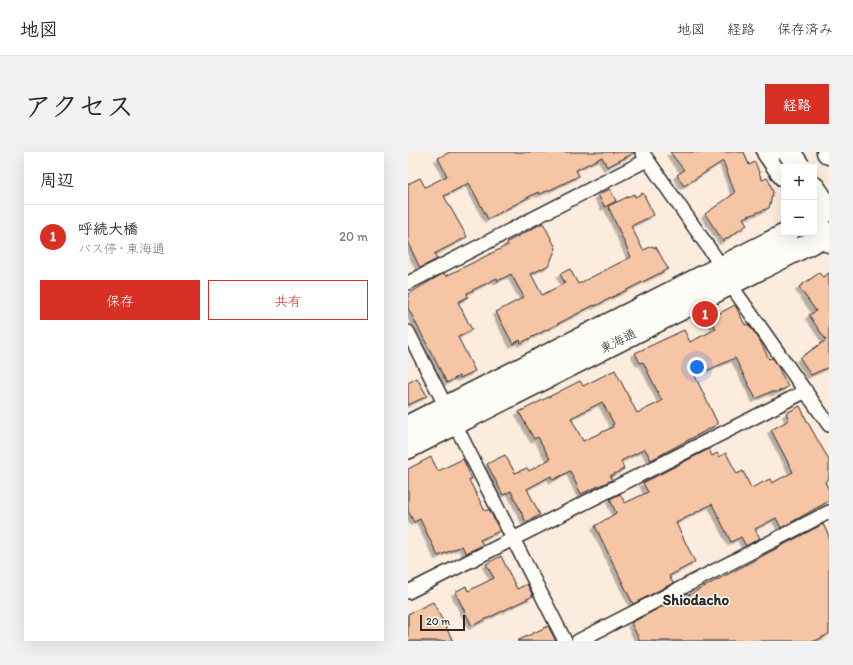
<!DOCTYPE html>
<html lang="ja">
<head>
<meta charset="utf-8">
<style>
	:root { --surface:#fff; --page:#f2f2f3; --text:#2b2b33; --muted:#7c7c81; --line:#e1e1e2; --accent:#d93025 }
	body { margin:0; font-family:Itim,"Klee One",sans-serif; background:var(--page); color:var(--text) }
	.controls { position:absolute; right:12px; top:12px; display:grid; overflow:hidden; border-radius:0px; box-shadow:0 4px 16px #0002 }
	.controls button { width:36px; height:36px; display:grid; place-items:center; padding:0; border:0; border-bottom:1px solid var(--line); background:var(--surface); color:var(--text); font:20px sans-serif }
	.scale { position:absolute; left:12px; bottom:10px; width:45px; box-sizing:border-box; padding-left:4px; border:2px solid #2b2b2b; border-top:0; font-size:11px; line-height:14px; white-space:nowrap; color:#2b2b2b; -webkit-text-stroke:3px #fdfcf7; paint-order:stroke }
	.you { position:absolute; left:289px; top:215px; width:14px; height:14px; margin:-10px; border:3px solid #fff; border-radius:50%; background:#1a73e8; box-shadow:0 0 0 6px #1a73e833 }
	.badge { display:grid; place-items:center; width:26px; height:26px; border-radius:50%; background:var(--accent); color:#fff; font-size:13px; font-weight:700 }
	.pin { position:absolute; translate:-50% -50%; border:2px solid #fff; box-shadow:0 1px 4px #0006 }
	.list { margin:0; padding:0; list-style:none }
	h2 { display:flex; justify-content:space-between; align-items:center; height:52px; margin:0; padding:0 16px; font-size:17px }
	h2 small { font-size:13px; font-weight:400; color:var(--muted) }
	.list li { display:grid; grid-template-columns:26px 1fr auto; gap:12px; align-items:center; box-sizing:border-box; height:64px; padding:0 16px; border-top:1px solid var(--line) }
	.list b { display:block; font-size:15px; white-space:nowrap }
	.list p { margin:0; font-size:13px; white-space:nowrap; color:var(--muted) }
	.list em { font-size:13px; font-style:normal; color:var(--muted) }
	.actions { display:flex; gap:8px; padding:12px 16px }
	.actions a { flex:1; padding:9px 0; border:1px solid var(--accent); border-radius:0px; text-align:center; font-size:14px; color:var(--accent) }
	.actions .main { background:var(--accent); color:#fff }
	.map { position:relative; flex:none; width:421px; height:489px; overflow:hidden; border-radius:0px }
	header { display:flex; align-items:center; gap:24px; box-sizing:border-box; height:56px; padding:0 20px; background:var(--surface); border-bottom:1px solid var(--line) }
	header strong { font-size:19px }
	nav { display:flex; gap:22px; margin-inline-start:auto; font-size:14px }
	.intro { display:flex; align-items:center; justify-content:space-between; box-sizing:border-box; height:96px; padding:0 24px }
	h1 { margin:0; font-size:28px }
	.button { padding:10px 18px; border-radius:0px; background:var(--accent); color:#fff; font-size:14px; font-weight:700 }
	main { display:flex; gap:24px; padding:0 24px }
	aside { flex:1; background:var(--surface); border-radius:0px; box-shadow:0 4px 16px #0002 }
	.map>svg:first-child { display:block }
</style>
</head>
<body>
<header>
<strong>地図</strong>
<nav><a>地図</a><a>経路</a><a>保存済み</a></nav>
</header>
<div class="intro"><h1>アクセス</h1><a class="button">経路</a></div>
<main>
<aside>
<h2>周辺<small></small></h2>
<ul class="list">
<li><span class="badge">1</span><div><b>呼続大橋</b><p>バス停 · 東海通</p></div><em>20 m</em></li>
</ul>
<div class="actions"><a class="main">保存</a><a>共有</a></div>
</aside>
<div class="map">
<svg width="421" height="489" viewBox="0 0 421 489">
	<defs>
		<filter id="shadow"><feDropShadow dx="-3.5" dy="3.5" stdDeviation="0" flood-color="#0004"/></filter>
	</defs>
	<rect width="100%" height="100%" fill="#fbecde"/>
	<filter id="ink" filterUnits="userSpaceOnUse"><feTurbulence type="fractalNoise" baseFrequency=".025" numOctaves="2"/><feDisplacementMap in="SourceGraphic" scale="8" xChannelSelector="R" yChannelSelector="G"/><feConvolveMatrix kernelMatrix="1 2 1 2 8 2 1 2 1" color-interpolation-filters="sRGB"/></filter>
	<g filter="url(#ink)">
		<g fill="#f5c5a5" stroke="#2b2b2b" fill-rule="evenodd" filter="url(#shadow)">
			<path d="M42,0H226V1L199,15L194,5L168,18L171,24L142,38L131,42L130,40L80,67L61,31L36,44L59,85L26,102L29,107L12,116L0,91V32L12,26L17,35L39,24L30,6Z"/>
			<path d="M262,0H336L341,13L347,10L354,28L360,26L365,40L361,56L335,66L339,73L315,89L297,62L327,41L315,9L276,34L269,23L276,18Z"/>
			<path d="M202,37L208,49L197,55L190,43Z"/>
			<path d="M235,41L246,63L223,74L235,98L245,94L246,96L248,95L260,117L187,154L186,153L113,191L112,188L105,192L88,160L116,145L103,122L90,129L89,126L59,141L60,145L50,150L64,178L50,185L67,219L52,226L51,224L39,231L0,156V142L36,121L38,124L100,93L99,90L135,71L148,96L141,113L123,122L134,143L157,131L152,122L162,117L170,132L223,105L200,54L226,42L227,45Z"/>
			<path d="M411,121L415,125L421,121V215L403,223L392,206L418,188L401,163L408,159L391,135Z"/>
			<path d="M327,153L337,173L340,172L351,187L361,207L364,206L367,209L380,235L369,240H362L348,247L327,206L287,224L310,272L243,308L237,297L213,309L216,317L202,324L204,328L173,342L162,319L145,328L143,324L119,337L132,363L118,370L103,339L95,343L79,312L97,303L107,321L119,316L121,319L142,307L130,285L126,287L111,260L172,229L175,234L207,218L229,261L254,249L235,210L232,211L227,201L276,178L282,190L308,177L302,166ZM194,250L206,272L204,273L205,275L175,289L163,266Z"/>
			<path d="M9,226L19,244L0,253V231Z"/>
			<path d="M392,254L400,271L421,308V327L417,330L421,338V349L373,376L368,366L347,377L352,386L338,394L333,385L323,390L304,352L268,371L287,410L261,424L265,431L225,452L187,374L208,361L202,347L212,342L217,351L240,340L235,331L301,297L304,304L309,301L311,305L318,301L329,322L335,319L343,336L362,327L364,331L385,320L363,278L381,268L378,261Z"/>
			<path d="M23,305L30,319L55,307L64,327L61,328L77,359L81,357L92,379L72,388L75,393L58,401L54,394L30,404L12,367L6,370L0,359V317Z"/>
			<path d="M415,372L421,384V482L407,489H232L223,471L272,445L273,447Z"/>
			<path d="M93,404L109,437L119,432L125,444L64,474L47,440L58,434L60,439L86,426L78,412Z"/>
			<path d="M25,450L45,489H0V462Z"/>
			<path d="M140,474L148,489H109Z"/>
		</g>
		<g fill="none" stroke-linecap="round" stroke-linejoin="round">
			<defs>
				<g id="minor">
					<path d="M234,0L314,115"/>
					<path d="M0,131L239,8"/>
					<path d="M322,132L421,273"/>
					<path d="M0,180L157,489"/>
					<path d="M0,440L398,239"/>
					<path d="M170,489L421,360"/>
				</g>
				<g id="primary">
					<path d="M0,274L380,81"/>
					<path d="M0,296L421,82"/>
				</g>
				<g id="trunk">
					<path d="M360,0L376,23"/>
					<path d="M406,67L421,89"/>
				</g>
				<g id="motorway">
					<path d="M420,0L421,1"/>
					<path d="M406,36L421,58"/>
				</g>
			</defs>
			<use href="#minor" stroke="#2b2b2b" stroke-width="16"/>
			<use href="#primary" stroke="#2b2b2b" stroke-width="24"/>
			<use href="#trunk" stroke="#2b2b2b" stroke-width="25"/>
			<use href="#motorway" stroke="#2b2b2b" stroke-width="25"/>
			<use href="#minor" stroke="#fdfcf7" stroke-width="13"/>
			<use href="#primary" stroke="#fdfcf7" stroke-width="21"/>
			<use href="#trunk" stroke="#fdfcf7" stroke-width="22"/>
			<use href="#motorway" stroke="#fdfcf7" stroke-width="22"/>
			<defs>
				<path id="motorway-bridge" d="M381,0L391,15"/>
			</defs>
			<use href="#motorway-bridge" stroke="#2b2b2b" stroke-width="25" stroke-linecap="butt"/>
			<use href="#motorway-bridge" stroke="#fdfcf7" stroke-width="22"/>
		</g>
	</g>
	<g text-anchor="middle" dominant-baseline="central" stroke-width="3" stroke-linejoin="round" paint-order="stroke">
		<g font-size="13" fill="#2b2b2b" stroke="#fdfcf7">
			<text transform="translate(210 189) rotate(-27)">東海通</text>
		</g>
		<g font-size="15" font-weight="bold" fill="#2b2b2b" stroke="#fdfcf7">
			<text x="288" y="448">Shiodacho</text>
		</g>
	</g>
</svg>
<div class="controls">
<button>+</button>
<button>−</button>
</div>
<div class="scale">20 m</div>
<div class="you"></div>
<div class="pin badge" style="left:297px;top:162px">1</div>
</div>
</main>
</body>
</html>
